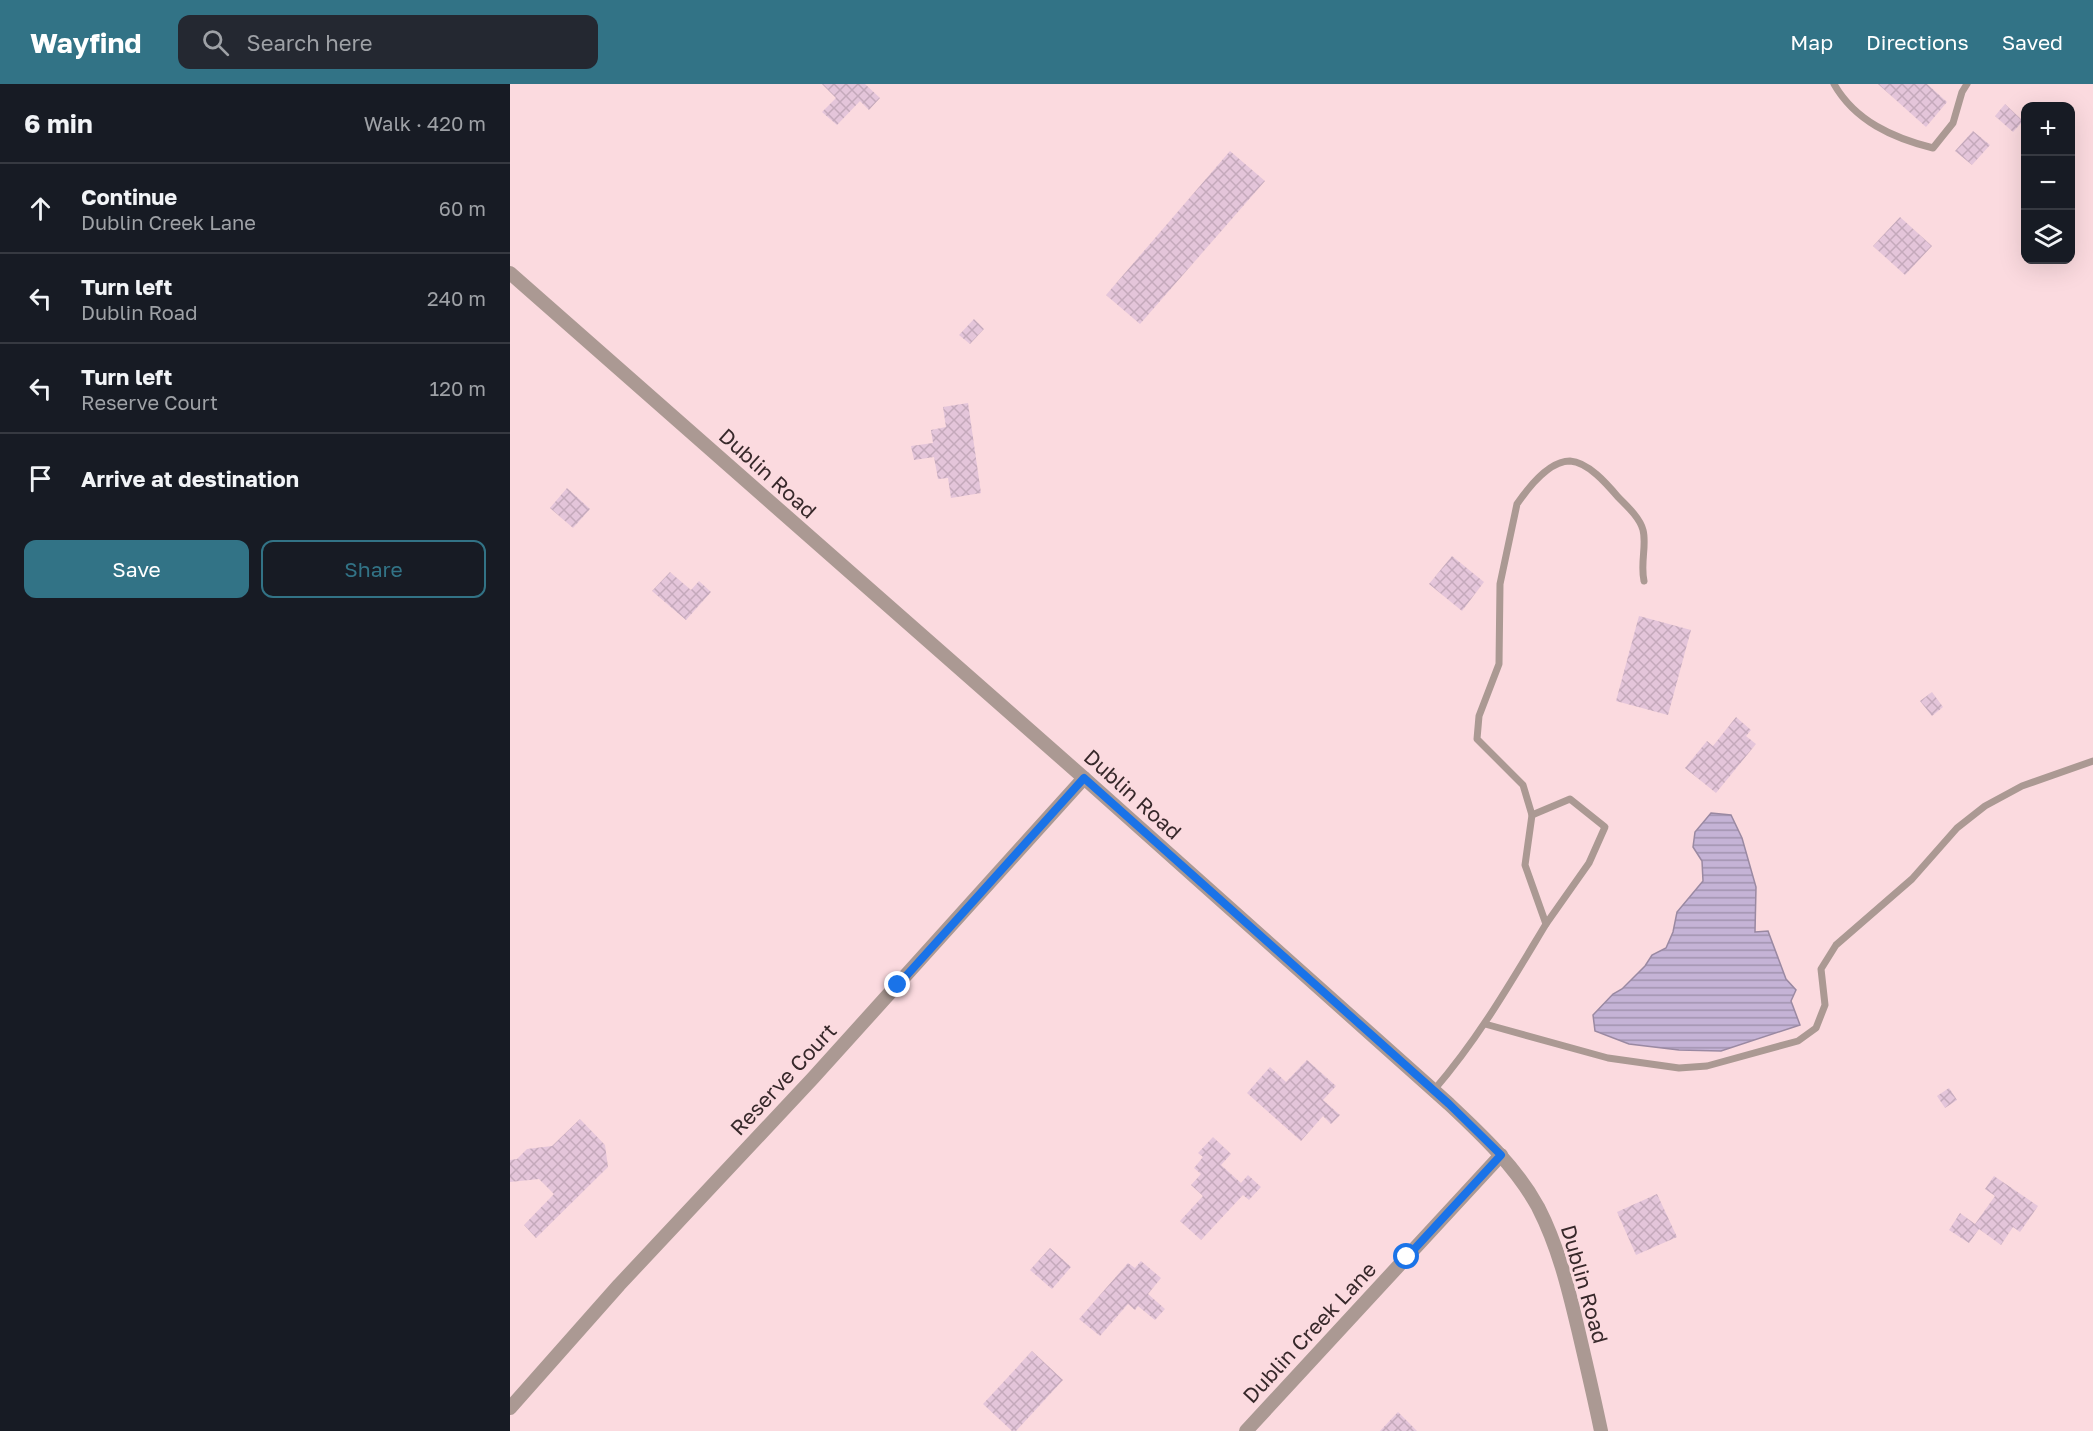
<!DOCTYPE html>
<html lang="en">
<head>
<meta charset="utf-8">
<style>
	:root { --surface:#171b24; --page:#242831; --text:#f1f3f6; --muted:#9ea1a6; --line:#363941; --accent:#327386 }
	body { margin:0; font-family:"Golos Text",sans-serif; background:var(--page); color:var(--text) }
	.controls { position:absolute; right:18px; top:18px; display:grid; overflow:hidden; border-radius:12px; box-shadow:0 6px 24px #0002 }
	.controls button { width:54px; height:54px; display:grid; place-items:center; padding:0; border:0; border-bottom:2px solid var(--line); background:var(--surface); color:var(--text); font:30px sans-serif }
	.stop { position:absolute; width:18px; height:18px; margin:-14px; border:4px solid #1a73e8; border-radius:50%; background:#fff }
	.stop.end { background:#1a73e8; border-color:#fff; box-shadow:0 2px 6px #0008 }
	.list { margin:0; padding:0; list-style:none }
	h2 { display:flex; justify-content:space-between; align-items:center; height:78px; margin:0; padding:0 24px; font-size:26px }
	h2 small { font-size:20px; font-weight:400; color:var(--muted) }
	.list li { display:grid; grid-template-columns:39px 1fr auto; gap:18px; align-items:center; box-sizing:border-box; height:90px; padding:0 24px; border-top:2px solid var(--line) }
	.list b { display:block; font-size:22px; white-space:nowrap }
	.list p { margin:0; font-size:20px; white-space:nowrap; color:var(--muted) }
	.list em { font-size:20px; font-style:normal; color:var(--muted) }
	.actions { display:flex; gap:12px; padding:18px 24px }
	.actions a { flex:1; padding:14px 0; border:2px solid var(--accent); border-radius:12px; text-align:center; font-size:21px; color:var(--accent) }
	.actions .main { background:var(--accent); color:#fff }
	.icon { flex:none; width:33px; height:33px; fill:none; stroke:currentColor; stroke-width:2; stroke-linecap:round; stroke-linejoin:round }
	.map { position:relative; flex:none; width:1583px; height:1347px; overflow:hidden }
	header { display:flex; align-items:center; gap:36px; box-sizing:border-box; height:84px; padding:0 30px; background:var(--accent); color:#fff }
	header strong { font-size:28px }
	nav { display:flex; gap:33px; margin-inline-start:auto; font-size:21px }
	.search { width:420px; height:54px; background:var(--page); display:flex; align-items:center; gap:15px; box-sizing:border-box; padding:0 21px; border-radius:12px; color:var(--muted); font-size:22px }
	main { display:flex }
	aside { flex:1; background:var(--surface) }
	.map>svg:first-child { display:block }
</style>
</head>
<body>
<header>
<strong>Wayfind</strong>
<div class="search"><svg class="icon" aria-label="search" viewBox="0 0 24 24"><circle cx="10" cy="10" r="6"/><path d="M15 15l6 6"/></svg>Search here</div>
<nav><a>Map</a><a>Directions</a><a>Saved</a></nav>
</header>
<main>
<aside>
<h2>6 min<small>Walk · 420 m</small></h2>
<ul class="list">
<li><svg class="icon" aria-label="ahead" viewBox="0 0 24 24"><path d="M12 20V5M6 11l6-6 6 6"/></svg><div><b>Continue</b><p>Dublin Creek Lane</p></div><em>60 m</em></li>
<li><svg class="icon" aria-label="left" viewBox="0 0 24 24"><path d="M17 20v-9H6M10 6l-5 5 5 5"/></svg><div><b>Turn left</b><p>Dublin Road</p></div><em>240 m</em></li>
<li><svg class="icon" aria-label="left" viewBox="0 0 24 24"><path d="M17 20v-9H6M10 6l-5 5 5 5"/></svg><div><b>Turn left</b><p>Reserve Court</p></div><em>120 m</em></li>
<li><svg class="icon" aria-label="arrive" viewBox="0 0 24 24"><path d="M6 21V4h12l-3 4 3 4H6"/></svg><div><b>Arrive at destination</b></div></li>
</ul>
<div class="actions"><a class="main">Save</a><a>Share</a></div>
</aside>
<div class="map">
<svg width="1583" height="1347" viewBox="0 0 1583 1347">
	<defs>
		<pattern id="water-rules" width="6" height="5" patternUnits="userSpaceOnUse" patternTransform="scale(1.5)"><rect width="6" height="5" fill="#c5b3d6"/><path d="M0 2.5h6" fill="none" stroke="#a192ae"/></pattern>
		<pattern id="building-cross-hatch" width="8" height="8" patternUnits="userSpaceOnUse" patternTransform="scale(1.5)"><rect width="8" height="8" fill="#e4c5da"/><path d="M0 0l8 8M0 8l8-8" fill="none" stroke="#c4a9bb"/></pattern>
	</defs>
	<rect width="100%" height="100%" fill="#fbdadf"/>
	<path fill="url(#water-rules)" stroke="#9a89a2" stroke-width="1.5" d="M1201,729L1221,731L1232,754L1246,803L1245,848L1258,847L1276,895L1286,906L1281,917L1290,941L1211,967L1169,966L1119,960L1085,947L1083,931L1103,910L1112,905L1135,882L1142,871L1156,864L1163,848L1167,828L1193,797L1192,777L1183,763L1185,748Z"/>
	<g fill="url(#building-cross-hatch)">
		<path d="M312,0H355L370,14L359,26L350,17L327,41L312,28L326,14Z"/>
		<path d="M1368,0H1417L1437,18L1416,43Z"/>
		<path d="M1495,20L1513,37L1503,48L1485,32Z"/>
		<path d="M1463,47L1480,61L1462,81L1445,67Z"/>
		<path d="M720,67L755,97L630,240L596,211Z"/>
		<path d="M1390,133L1422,162L1395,191L1363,162Z"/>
		<path d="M464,235L474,245L460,260L449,251Z"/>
		<path d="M458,319L471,409L441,414L438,394L428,395L424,373L404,376L401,362L423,359L421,346L436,343L433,323Z"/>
		<path d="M57,404L80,425L63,444L40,424Z"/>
		<path d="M942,472L974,498L952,527L919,500Z"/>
		<path d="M160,488L181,506L189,497L201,508L176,536L142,507Z"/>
		<path d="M1129,532L1181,546L1158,631L1106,617Z"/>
		<path d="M1422,608L1433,623L1422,632L1410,617Z"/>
		<path d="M1226,633L1241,646L1236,652L1246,660L1206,709L1175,684L1197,657L1203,662Z"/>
		<path d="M797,976L826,1002L813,1016L830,1031L821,1040L813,1032L791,1057L737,1009L760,983L776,998Z"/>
		<path d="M1439,1004L1447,1016L1435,1024L1427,1012Z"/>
		<path d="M70,1035L95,1061L98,1083L26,1154L14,1141L44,1110L29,1095L0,1098V1076L7,1075L17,1065L42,1062Z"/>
		<path d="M703,1053L721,1070L711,1081L731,1099L738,1091L751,1103L739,1116L733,1111L691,1156L670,1137L693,1112L681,1101L691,1090L684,1084L693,1073L688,1069Z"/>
		<path d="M1484,1092L1528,1122L1510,1148L1503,1143L1491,1161L1469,1145L1459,1159L1439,1146L1450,1129L1465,1140L1485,1112L1475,1105Z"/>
		<path d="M1147,1110L1167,1153L1126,1171L1107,1128Z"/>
		<path d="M540,1164L561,1183L542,1205L520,1186Z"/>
		<path d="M631,1177L651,1194L638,1210L655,1225L645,1236L628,1222L625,1226L618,1220L590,1252L569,1235L618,1179L625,1184Z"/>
		<path d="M522,1267L553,1296L506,1347H502L473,1320Z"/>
		<path d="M888,1328L907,1347H870Z"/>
	</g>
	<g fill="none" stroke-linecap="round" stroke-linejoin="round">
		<g stroke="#ab9993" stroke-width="7">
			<path d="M1324,0C1345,37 1383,54 1423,64L1443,39L1452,8L1457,0"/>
			<path d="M1022,731L1060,715L1095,743L1079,779L1036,840"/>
			<path d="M975,940L1098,974L1169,984L1197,982L1288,957L1306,944L1315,921L1311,885L1326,861L1402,795L1447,744L1475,722L1512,702L1583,677"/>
			<path d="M924,1006C969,954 1001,898 1036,840L1015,781L1022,731L1013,701L967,655L969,632L989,580L990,500L1007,420C1018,404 1039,377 1060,377C1078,378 1097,400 1108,413C1117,422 1130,434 1133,446C1137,461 1130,479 1134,497"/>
		</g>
		<g stroke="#ab9993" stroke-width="14">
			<path d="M0,189L574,694L939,1020C972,1051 1006,1083 1028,1123C1048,1162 1058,1203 1068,1245C1076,1279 1084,1313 1091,1347"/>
			<path d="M0,1324L109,1201L303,994L574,694"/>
			<path d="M736,1347L991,1071"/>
		</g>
	</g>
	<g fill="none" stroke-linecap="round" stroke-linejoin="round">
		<path stroke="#1a73e8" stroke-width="8" d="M388,901L574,694L939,1020L991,1071L897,1173"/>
	</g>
	<g text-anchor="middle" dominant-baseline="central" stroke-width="6" stroke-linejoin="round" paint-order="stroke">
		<g font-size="21" fill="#37282a" stroke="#fbdadf">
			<text transform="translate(258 389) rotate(42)">Dublin Road</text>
			<text transform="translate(623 710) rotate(42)">Dublin Road</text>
			<text transform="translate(273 995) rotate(-47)">Reserve Court</text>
			<text transform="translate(1075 1200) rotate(74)">Dublin Road</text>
			<text transform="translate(799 1248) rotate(-47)">Dublin Creek Lane</text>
		</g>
	</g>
</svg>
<div class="controls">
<button>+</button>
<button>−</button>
<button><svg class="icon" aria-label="layers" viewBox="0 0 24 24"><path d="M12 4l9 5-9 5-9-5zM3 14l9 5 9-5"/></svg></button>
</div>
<div class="stop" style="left:897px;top:1173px"></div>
<div class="stop end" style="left:388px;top:901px"></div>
</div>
</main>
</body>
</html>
